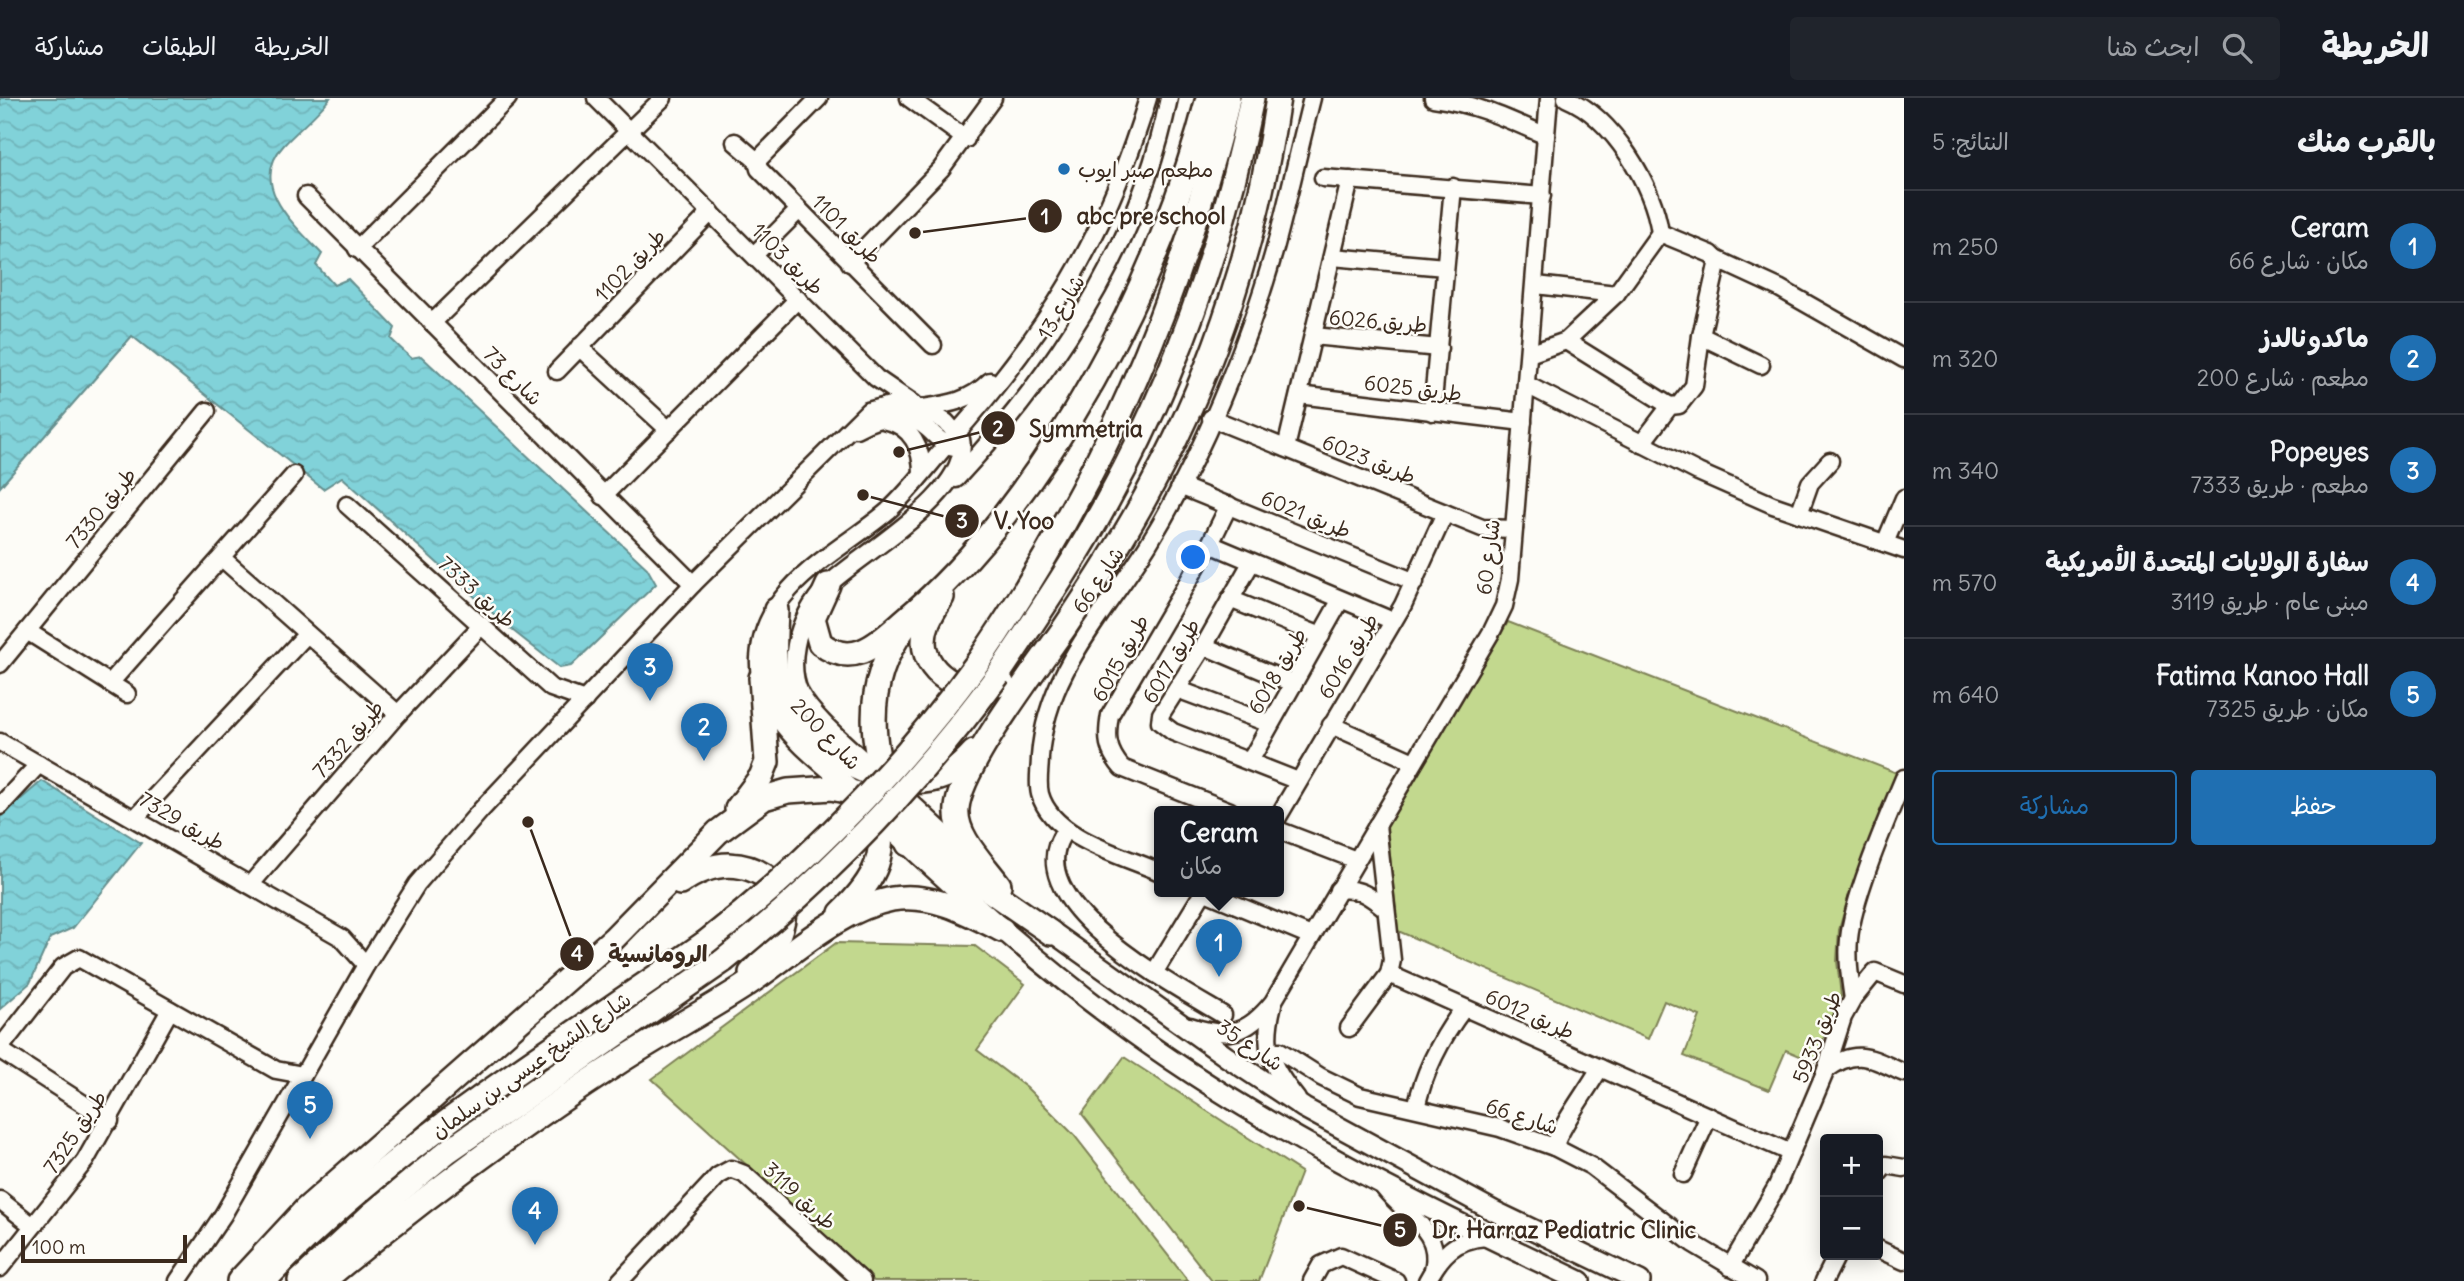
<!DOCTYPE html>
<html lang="ar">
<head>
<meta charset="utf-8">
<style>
	:root { --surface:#171b24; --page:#20242c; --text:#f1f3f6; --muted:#9ea1a6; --line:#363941; --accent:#1f6fb2 }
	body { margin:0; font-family:Delius,"Playpen Sans Arabic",sans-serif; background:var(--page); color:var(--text); direction:rtl }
	.controls { position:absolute; right:21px; bottom:21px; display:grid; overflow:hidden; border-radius:7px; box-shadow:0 4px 18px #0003 }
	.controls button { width:63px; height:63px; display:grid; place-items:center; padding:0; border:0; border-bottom:2px solid var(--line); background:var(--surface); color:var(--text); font:35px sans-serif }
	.scale { position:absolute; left:21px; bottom:18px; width:166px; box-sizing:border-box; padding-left:7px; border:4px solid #3b2a1e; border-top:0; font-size:19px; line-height:24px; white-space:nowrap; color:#3b2a1e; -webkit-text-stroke:5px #fdfcf7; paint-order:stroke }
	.you { position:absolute; left:1194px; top:460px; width:24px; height:24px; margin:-18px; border:5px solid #fff; border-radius:50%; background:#1a73e8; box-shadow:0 0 0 10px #1a73e833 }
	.badge { display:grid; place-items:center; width:46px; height:46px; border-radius:50%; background:var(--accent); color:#fff; font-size:23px; font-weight:700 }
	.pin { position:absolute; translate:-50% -58px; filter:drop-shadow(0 2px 4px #0008) }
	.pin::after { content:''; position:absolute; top:37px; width:24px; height:21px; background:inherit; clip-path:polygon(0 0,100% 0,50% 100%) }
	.popup { position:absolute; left:1154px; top:708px; width:130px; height:91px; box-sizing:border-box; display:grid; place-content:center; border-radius:7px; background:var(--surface); filter:drop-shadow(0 2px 5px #0005); font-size:23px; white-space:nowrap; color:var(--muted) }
	.popup b { font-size:26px; color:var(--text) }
	.popup::after { content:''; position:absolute; left:50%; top:100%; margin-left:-14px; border:14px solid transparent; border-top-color:var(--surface) }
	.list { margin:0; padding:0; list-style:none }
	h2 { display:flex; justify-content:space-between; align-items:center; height:91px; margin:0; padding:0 28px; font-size:30px }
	h2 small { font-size:23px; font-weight:400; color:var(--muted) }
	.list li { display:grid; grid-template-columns:46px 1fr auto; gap:21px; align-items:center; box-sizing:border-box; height:112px; padding:0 28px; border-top:2px solid var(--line) }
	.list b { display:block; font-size:26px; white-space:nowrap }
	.list p { margin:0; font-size:23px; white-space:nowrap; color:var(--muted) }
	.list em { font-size:23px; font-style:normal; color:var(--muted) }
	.actions { display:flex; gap:14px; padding:21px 28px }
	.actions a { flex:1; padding:16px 0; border:2px solid var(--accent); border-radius:7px; text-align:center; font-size:24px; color:var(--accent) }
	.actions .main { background:var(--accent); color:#fff }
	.icon { flex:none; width:38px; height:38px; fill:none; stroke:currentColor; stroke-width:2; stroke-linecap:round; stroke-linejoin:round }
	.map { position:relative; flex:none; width:1904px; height:1183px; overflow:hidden; direction:ltr }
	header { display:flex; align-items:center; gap:42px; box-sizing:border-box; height:98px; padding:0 35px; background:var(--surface); border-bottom:2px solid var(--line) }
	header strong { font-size:33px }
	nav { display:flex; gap:38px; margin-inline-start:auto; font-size:24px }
	.search { width:490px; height:63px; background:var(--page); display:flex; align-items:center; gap:18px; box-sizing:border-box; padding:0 24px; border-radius:7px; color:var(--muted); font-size:26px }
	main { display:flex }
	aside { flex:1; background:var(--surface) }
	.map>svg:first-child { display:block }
</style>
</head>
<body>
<header>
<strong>الخريطة</strong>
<div class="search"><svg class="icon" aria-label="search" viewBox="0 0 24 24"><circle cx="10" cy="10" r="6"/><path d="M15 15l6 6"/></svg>ابحث هنا</div>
<nav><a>الخريطة</a><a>الطبقات</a><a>مشاركة</a></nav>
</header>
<main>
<aside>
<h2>بالقرب منك<small>النتائج: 5</small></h2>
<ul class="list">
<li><span class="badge">1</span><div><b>Ceram</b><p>مكان · شارع 66</p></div><em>250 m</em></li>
<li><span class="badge">2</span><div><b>ماكدونالدز</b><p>مطعم · شارع 200</p></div><em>320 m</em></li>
<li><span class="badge">3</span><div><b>Popeyes</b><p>مطعم · طريق 7333</p></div><em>340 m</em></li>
<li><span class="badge">4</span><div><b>سفارة الولايات المتحدة الأمريكية</b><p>مبنى عام · طريق 3119</p></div><em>570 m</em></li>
<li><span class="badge">5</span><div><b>Fatima Kanoo Hall</b><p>مكان · طريق 7325</p></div><em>640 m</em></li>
</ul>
<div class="actions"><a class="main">حفظ</a><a>مشاركة</a></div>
</aside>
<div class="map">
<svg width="1904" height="1183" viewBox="0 0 1904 1183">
	<defs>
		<pattern id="water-waves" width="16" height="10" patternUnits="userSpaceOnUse" patternTransform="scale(1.75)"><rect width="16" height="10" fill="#81d2d9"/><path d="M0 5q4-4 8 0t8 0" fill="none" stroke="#70b4ba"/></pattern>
	</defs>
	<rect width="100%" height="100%" fill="#fdfcf7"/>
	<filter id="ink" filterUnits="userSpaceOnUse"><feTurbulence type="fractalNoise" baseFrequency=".0143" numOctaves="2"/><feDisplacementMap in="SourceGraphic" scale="14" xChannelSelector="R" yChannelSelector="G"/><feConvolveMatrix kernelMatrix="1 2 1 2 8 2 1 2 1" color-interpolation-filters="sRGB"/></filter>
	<g filter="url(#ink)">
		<g fill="#c2d88e" stroke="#7e8156" stroke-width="2">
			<path d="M1508,524L1897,675L1850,793L1839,832L1837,863L1841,898L1814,964L1786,952L1769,992L1684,958L1700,918L1664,903L1648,941L1398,833L1387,729Z"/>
			<path d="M836,845L975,848L1025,886L977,952L1027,990L1074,1037L1188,1183H874L652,981Z"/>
			<path d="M1124,959L1301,1074L1259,1183H1212L1082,1016Z"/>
		</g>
		<g fill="url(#water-waves)" stroke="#658f8e" stroke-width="2">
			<path d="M0,0H330C317,17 299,31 284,47C247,86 294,127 322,156L316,167L334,187L348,181L395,230L391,241L411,260L421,258L647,470L656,486L571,568L560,570L507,528L342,379L323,391L132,238L0,389Z"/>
			<path d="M42,683L141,745L73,830L50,840L30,885L0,911V719Z"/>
		</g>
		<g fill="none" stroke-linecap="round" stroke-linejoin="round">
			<defs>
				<g id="minor">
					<path d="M596,0L876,280L914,306"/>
					<path d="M909,0L966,41"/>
					<path d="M1433,0C1474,5 1508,21 1546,38"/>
					<path d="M735,44L757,63L759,71L933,247"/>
					<path d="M757,63L819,0"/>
					<path d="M1323,80L1542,98"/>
					<path d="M306,98L693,486"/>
					<path d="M357,151L508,0"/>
					<path d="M754,157L798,113"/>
					<path d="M1332,159L1445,169"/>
					<path d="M1716,161L1779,190L1904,261"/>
					<path d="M850,165L941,71L993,0"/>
					<path d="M1536,187L1616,196"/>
					<path d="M432,225L663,0"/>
					<path d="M1313,238L1439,250"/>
					<path d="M1701,238L1761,267"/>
					<path d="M1566,243L1670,308"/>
					<path d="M579,249L669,332"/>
					<path d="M1529,256L1566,243L1616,196L1660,135C1654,87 1612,19 1566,0"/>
					<path d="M557,273L711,114"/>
					<path d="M1527,287L1698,374L1773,407L1904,452"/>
					<path d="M1299,297L1523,324"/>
					<path d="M923,310C950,306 970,303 990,283"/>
					<path d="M1432,314L1453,89"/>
					<path d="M1211,320L1482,430L1514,431"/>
					<path d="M886,323C912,328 922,351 922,375"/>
					<path d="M856,331C880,318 906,312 928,331C936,338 943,347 954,349"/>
					<path d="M1641,346L1670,308L1679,307L1694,288L1701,238L1717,167L1716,161L1711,156L1660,135"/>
					<path d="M1286,350L1350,82"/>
					<path d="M956,381C1056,274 1140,146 1169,0"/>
					<path d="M1180,388L1415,484"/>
					<path d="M603,398L798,201"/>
					<path d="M347,407L551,590L585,602"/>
					<path d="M1229,407L1210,446L1110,617C1106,640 1107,652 1122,670L1230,713"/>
					<path d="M1799,416L1810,385L1830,363"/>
					<path d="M1885,445L1904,400"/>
					<path d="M1210,446L1393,523"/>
					<path d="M222,460L398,616"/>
					<path d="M1251,465L1204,548L1161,616L1160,624L1173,634L1298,683"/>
					<path d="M1230,501L1321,538"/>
					<path d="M27,533L127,596"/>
					<path d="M1204,548L1294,586"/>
					<path d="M0,566L207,313"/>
					<path d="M110,585L294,377"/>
					<path d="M1177,591L1270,626"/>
					<path d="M1331,627L1414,664"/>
					<path d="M0,644L342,840L366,867"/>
					<path d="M1250,663L1340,503"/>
					<path d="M854,693C814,659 756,619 759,560C763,487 840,454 888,413C910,393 928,368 948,345C1045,236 1106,141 1148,0"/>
					<path d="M0,708L39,666"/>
					<path d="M1278,719L1403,507L1445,415"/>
					<path d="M135,720L307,536"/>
					<path d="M1278,732L1356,762"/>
					<path d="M1065,733C1013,803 1177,889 1223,917"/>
					<path d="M1160,774C1121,757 1052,740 1040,696C1037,684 1040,671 1040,659C1046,573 1106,515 1149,445C1199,364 1248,246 1274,154C1288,103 1299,51 1312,0"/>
					<path d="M250,787L398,616L482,527"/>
					<path d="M1338,792C1359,789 1370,798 1386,811"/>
					<path d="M1203,793L1311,838"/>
					<path d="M1154,875L1204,793"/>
					<path d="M1389,876L1791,1055"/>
					<path d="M1853,901C1850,881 1847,861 1849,841C1853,799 1887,721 1904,680"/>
					<path d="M1273,906C1262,950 1269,966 1297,1001"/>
					<path d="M1190,928C1229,941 1247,936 1273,904L1492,533L1504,508L1510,481L1549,0"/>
					<path d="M1349,930L1389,876L1392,862L1377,727"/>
					<path d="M0,950L63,869L79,860L276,972L303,977"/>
					<path d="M0,952L110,1023"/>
					<path d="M1280,953L1321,979L1360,998L1500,1030L1554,1049L1591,1068L1692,1145L1756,1183"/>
					<path d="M1826,972C1858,948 1872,961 1904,975"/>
					<path d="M1416,1010C1424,974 1442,939 1464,910"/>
					<path d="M1554,1049C1564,1022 1585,996 1600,970"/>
					<path d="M1683,1076L1709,1018"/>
					<path d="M1878,1076L1886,1067L1904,1070"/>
					<path d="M1384,1090C1405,1118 1443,1131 1433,1172"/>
					<path d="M0,1102L33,1128"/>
					<path d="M1878,1151L1904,1163"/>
					<path d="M1730,1169L1777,1088L1826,972L1843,919L1853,901L1875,874L1904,886"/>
					<path d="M0,1170L85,1063L170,912"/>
					<path d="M178,1183L223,1117L366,867L417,786L481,712L693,486L868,313L894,306L923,310L946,324L961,341C972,395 861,455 828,487C812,503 800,525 796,547C793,563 793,580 800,595C813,620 853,652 874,672"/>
					<path d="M620,1183L718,1078L731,1071L744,1076L862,1183"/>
					<path d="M1312,1183L1321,1167L1341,1158L1396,1183"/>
					<path d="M1427,1183C1441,1157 1455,1141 1486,1139"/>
					<path d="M1824,1183L1837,1157"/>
				</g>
				<g id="major">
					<path d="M889,686L975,766"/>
					<path d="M898,737C966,801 1036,863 1111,919C1255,1027 1418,1107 1580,1183"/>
					<path d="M1041,826L1227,959L1304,1010L1494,1113L1640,1183"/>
				</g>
				<g id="highway">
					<path d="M828,487L813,520L820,545C854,572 879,544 906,521C1047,402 1163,178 1208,0"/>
					<path d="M942,499C933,514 924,526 924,544C925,580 972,602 1002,585"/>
					<path d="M776,512C775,541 771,574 783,602C803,653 892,700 945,678C957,673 965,663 974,654"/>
					<path d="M904,530C853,599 876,676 908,746"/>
					<path d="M978,564C1076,421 1154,263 1202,97C1211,65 1222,33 1228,0"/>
					<path d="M998,577C1036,520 1075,463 1108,402C1177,277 1224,140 1252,0"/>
					<path d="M737,711L761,679L767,664L761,580"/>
					<path d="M680,785C714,761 748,760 779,789C793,820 774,854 751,875"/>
					<path d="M999,787C984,766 954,738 957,710C961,668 1038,568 1065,529C1096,483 1127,435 1153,385C1217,267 1259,133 1278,0"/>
					<path d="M841,815C876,781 890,755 874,707"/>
					<path d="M239,1183L305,1112L613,841L718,734L764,700L788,693L832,690L872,699L890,707L976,783L1051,835"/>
					<path d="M264,1183C391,1048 554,951 705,845"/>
					<path d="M300,1183L373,1115L448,1053L723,863"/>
					<path d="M323,1183C416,1106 514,1032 616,966C657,939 701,916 743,889C789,859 836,812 892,801C931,794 969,815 1002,832"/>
				</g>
			</defs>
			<use href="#minor" stroke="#3b2a1e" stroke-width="21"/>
			<use href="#major" stroke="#3b2a1e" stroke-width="24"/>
			<use href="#highway" stroke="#3b2a1e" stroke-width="28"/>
			<use href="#minor" stroke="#fdfcf7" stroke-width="16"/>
			<use href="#major" stroke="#fdfcf7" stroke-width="19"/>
			<use href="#highway" stroke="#fdfcf7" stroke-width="23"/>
			<defs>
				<g id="highway-bridge">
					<path d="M705,845C809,764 900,671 978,564"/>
					<path d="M723,863C827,780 919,685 998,577"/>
				</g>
			</defs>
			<use href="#highway-bridge" stroke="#3b2a1e" stroke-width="28" stroke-linecap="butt"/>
			<use href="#highway-bridge" stroke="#fdfcf7" stroke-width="23"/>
		</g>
	</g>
	<circle fill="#1f6fb2" stroke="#fdfcf7" stroke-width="2.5" cx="1064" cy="71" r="7"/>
	<g text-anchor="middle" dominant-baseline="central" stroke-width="5" stroke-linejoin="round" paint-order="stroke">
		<g font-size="21" fill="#3b2a1e" stroke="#fdfcf7" text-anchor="start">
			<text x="1078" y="71">مطعم صبر ايوب</text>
		</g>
		<g font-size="21" fill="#3b2a1e" stroke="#fdfcf7">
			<text transform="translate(847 131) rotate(45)">طريق 1101</text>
			<text transform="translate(788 161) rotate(45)">طريق 1103</text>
			<text transform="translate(630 167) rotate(-46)">طريق 1102</text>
			<text transform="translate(1061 209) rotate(-59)">شارع 13</text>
			<text transform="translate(1378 223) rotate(5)">طريق 6026</text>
			<text transform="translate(513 278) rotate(45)">شارع 73</text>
			<text transform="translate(1413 290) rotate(7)">طريق 6025</text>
			<text transform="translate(1369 361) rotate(22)">طريق 6023</text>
			<text transform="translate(101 410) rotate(-51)">طريق 7330</text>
			<text transform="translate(1306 416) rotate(22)">طريق 6021</text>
			<text transform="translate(1488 459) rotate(-83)">شارع 60</text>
			<text transform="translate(1098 482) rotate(-56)">شارع 66</text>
			<text transform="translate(477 494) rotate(42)">طريق 7333</text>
			<text transform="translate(1348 558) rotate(-59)">طريق 6016</text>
			<text transform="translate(1120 560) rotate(-61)">طريق 6015</text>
			<text transform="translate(1171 563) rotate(-60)">طريق 6017</text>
			<text transform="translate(1277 573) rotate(-60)">طريق 6018</text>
			<text transform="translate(826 636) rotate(46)">شارع 200</text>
			<text transform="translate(348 641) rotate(-49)">طريق 7332</text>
			<text transform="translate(182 723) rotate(30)">طريق 7329</text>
			<text transform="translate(1530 916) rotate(24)">طريق 6012</text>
			<text transform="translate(1817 939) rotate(-68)">طريق 5933</text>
			<text transform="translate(1250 947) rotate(34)">شارع 35</text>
			<text transform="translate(531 967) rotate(-35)">شارع الشيخ عيسى بن سلمان</text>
			<text transform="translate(1522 1018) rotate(18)">شارع 66</text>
			<text transform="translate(75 1034) rotate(-56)">طريق 7325</text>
			<text transform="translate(800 1098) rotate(42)">طريق 3119</text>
		</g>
	</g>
	<path fill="none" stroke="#3b2a1e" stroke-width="2.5" d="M915 135L1045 118M899 354L998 330M863 397L962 423M528 724L577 856M1299 1108L1400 1132"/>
	<g fill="#3b2a1e" stroke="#fdfcf7" stroke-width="2.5">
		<circle cx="915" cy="135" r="7"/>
		<circle cx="899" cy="354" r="7"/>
		<circle cx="863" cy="397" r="7"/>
		<circle cx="528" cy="724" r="7"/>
		<circle cx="1299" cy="1108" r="7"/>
		<circle cx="1045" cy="118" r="18"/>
		<circle cx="998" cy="330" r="18"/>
		<circle cx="962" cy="423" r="18"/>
		<circle cx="577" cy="856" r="18"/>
		<circle cx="1400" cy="1132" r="18"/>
	</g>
	<g font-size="21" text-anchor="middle" font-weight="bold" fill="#fff">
		<text x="1045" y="126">1</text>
		<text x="998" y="338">2</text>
		<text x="962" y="430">3</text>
		<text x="577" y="863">4</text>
		<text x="1400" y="1139">5</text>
	</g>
	<g font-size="23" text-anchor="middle" font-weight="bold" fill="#3b2a1e" stroke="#fdfcf7" stroke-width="5" stroke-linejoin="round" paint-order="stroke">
		<text x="1151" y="126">abc pre school</text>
		<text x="1086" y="339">Symmetria</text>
		<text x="1024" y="431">V. Yoo</text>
		<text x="658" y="864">الرومانسية</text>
		<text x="1564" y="1140">Dr. Harraz Pediatric Clinic</text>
	</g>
</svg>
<div class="controls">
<button>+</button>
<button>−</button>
</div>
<div class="scale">100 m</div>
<div class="you"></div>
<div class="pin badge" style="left:1219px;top:879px">1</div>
<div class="popup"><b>Ceram</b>مكان</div>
<div class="pin badge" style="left:704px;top:663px">2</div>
<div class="pin badge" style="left:650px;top:603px">3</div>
<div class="pin badge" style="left:535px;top:1147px">4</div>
<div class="pin badge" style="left:310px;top:1041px">5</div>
</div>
</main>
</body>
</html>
